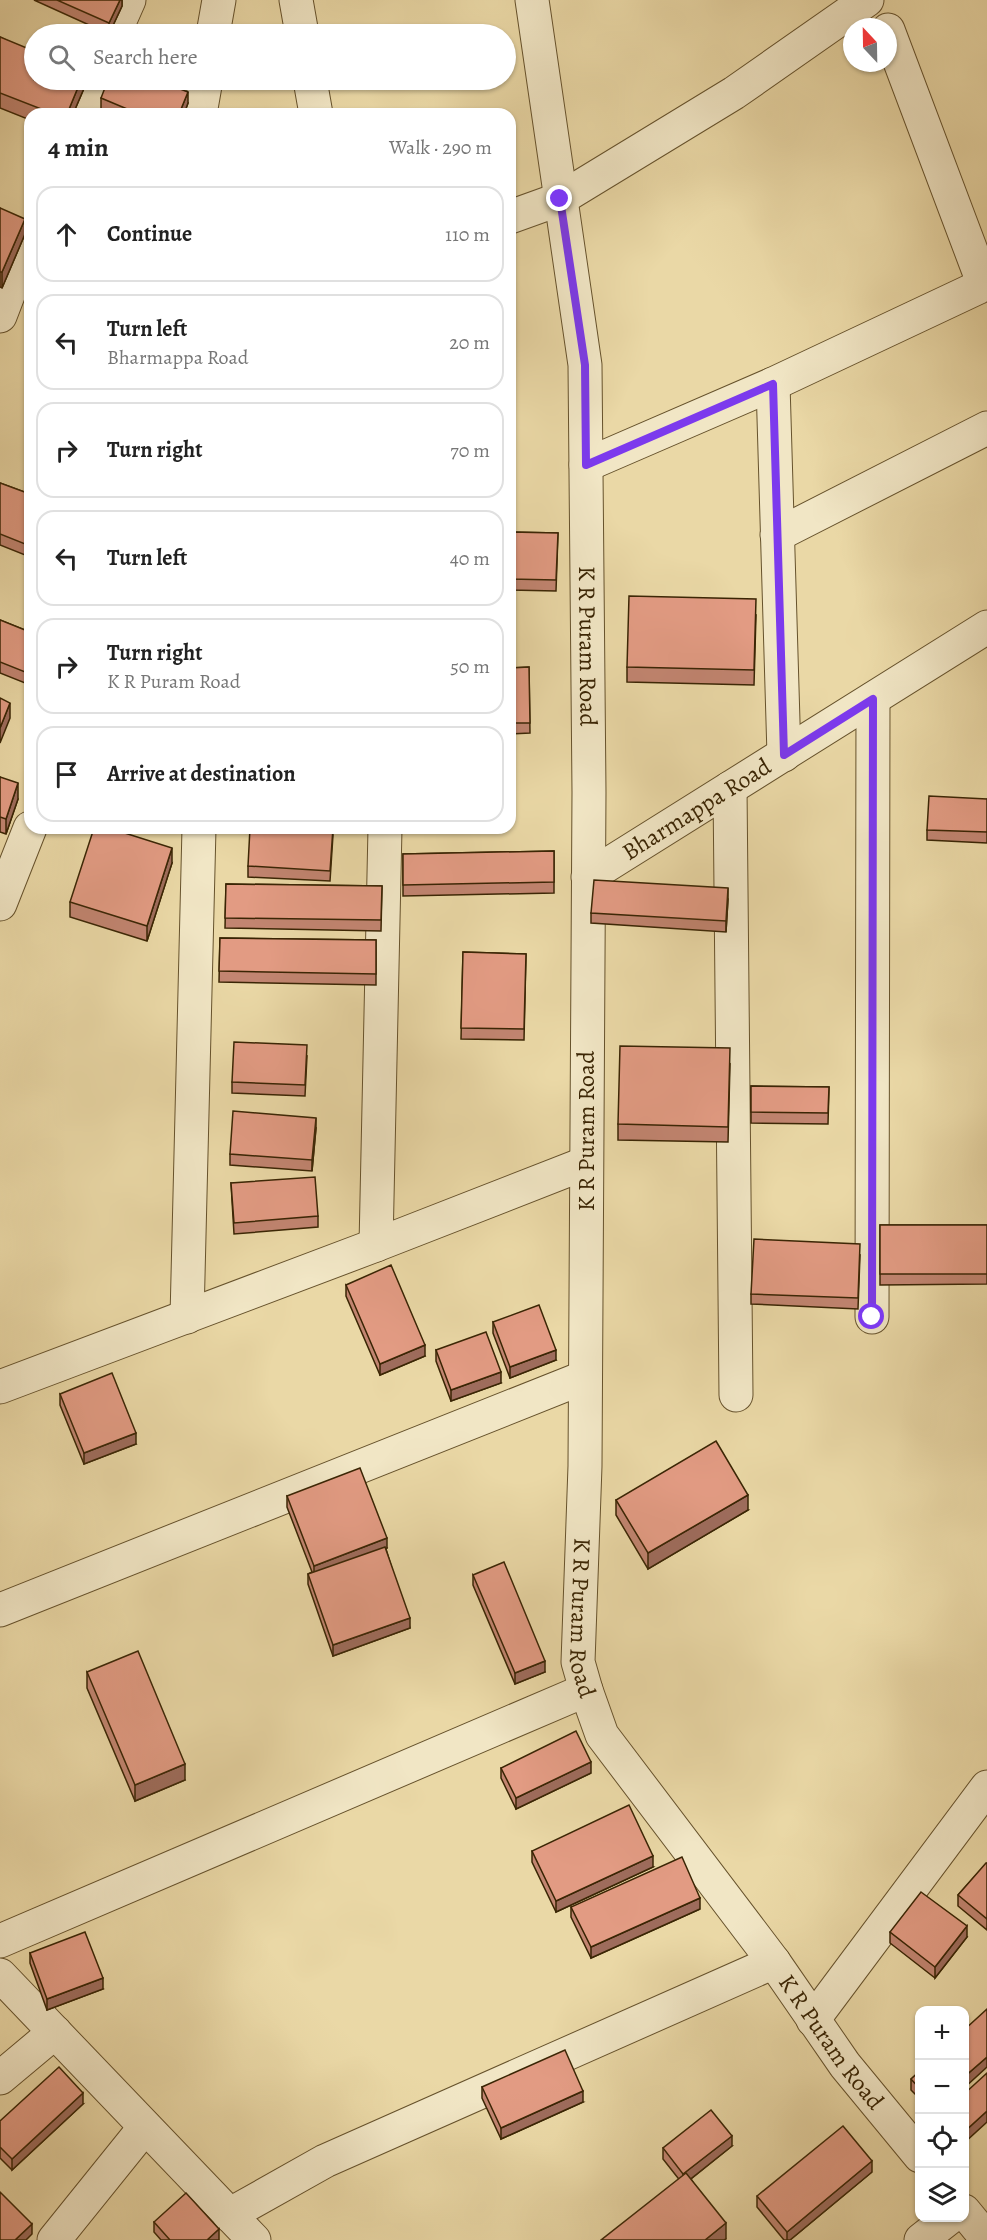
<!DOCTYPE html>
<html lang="en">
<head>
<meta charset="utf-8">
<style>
	:root { --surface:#fff; --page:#f6f6f6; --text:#222; --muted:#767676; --line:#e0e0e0 }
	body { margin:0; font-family:Alegreya,serif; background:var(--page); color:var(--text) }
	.controls { position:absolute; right:18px; bottom:18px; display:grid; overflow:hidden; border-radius:12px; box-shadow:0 2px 4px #0004 }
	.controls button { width:54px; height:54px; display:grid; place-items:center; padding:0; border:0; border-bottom:2px solid var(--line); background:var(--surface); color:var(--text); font:30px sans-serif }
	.compass { position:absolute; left:843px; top:18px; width:54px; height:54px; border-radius:50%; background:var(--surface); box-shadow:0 2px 4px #0004; rotate:338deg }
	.stop { position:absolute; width:18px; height:18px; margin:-14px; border:4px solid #7c3aed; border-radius:50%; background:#fff }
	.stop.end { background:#7c3aed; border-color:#fff; box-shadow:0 2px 6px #0008 }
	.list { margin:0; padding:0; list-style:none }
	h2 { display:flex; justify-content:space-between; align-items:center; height:78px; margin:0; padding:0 24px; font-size:26px }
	h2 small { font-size:20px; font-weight:400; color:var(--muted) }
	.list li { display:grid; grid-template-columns:39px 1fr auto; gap:18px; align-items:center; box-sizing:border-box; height:96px; margin:0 12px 12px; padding:0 12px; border:2px solid var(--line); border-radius:18px }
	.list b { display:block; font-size:22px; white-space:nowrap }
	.list p { margin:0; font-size:20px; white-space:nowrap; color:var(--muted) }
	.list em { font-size:20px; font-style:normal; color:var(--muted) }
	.icon { flex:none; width:33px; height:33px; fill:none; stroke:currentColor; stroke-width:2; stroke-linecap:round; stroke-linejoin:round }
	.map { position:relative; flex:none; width:987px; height:2240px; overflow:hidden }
	.search { position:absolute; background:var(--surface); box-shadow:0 2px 4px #0004; left:24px; top:24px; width:492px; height:66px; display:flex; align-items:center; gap:15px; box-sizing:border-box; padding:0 21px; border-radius:33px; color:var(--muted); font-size:22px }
	.panel { position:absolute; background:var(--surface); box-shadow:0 2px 4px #0004; left:24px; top:108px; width:492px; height:726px; border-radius:18px }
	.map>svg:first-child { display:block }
</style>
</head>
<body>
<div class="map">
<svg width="987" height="2240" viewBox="0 0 987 2240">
	<rect width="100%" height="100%" fill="#ead8a6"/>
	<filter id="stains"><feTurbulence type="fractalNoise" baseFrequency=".00333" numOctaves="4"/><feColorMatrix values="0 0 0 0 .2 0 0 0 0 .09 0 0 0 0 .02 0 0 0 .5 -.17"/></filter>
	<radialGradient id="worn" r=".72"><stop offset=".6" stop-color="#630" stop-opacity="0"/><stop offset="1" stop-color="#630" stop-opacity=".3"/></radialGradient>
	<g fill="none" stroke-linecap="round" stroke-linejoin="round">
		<defs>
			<g id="street">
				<path d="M296,0L302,34"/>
				<path id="s1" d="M532,0L585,365L589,792L585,1466L578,1662L586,1690L602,1735L774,1962L845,2065L920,2156"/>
				<path d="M114,34L129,0"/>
				<path d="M213,34L219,0"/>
				<path d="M310,80L316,114"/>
				<path d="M81,114L96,80"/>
				<path d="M200,114L206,80"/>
				<path d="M510,217L560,199L734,93L867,0"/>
				<path d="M0,316L30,238"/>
				<path d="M773,384L784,755"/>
				<path d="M586,465L773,384L977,288L981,277L888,30"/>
				<path d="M777,535L987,428"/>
				<path d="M730,788L736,1395"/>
				<path id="s2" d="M588,877L987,627"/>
				<path d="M0,904L30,828"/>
				<path d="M376,1245L385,828"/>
				<path d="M187,1317L199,828"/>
				<path d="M872,1317L873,699"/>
				<path d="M0,1387L376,1245L586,1163"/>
				<path d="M0,1610L585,1377"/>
				<path d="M0,1941L586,1690"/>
				<path d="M0,1975L254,2240"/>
				<path d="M813,2020L987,1787"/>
				<path d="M0,2078L55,2032"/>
				<path d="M964,2211L987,2239"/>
				<path d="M229,2215L325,2161L774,1962"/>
				<path d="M54,2240L145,2127"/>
				<path d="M921,2240L949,2218"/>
			</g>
		</defs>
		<use href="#street" stroke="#66522c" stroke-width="35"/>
		<use href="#street" stroke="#f1e6c5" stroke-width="33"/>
	</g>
	<g fill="#c28571" stroke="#3a2504" stroke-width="1.5">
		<path d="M34,0H122V6L109,34Z"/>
		<path d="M0,37L85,80V86L73,114H30V120L0,108Z"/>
		<path d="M101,98L188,103L184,114H113L101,109Z"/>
		<path d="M0,208L25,234L2,288L0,287Z"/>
		<path d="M0,483L30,494V557L0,545Z"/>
		<path d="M510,532L558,533L556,591L510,590Z"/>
		<path d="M756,615L754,685L627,682V667Z"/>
		<path d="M0,620L30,632V685L0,673Z"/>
		<path d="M529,667L530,733L510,734V668Z"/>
		<path d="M0,777L18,799L6,834L0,832Z"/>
		<path d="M987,799V843L927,840V830Z"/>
		<path d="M333,835L330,881L248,877V866Z"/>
		<path d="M554,851V893L403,896V854Z"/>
		<path d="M172,863L147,941L70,917V902Z"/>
		<path d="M226,884L382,886L381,931L225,928Z"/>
		<path d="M728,899L726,932L591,923V913Z"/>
		<path d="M220,938L376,940V985L219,982Z"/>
		<path d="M463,952L526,954L524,1040L461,1039Z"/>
		<path d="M307,1056L305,1096L232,1093V1082Z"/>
		<path d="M730,1064L728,1142L618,1140V1124Z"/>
		<path d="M751,1086L829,1087L828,1124L751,1123Z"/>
		<path d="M316,1128L312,1171L230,1165V1154Z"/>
		<path d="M231,1183L318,1216V1227L234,1234Z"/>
		<path d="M880,1225H987V1284L880,1285Z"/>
		<path d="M860,1255L858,1309L751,1304V1294Z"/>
		<path d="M346,1285L425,1356L380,1375L346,1296Z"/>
		<path d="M493,1322L556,1360L510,1378L493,1333Z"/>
		<path d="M436,1350L501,1383L451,1401L436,1361Z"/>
		<path d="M60,1394L136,1444L84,1464L60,1405Z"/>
		<path d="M287,1496L387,1548L386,1549L410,1628L333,1656L308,1584V1574L312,1572L287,1507Z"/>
		<path d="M616,1500L748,1510L648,1569L616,1515Z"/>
		<path d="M473,1575L545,1672L515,1684L473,1585Z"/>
		<path d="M87,1672L185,1780L135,1801L87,1688Z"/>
		<path d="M501,1768L591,1773L516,1809L501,1778Z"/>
		<path d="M532,1851L653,1867L556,1912L532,1862Z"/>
		<path d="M987,1863V1930L958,1906V1895Z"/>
		<path d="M571,1907L700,1909L591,1958L571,1917Z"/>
		<path d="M890,1932L967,1937L935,1978L890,1943Z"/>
		<path d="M30,1953L103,1989L47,2010L30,1963Z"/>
		<path d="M920,2071V2099L911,2090V2079Z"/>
		<path d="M482,2087L583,2102L501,2139L482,2098Z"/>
		<path d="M83,2104L12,2170L0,2158V2121Z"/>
		<path d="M732,2146L691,2179L726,2239L663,2159V2148Z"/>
		<path d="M872,2172L790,2240H784L757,2207V2196Z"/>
		<path d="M154,2222L219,2240H161L154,2232Z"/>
	</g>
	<g fill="#9e6c5c" stroke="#3a2504" stroke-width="1.5">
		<path d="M120,0H122V6L109,34V23Z"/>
		<path d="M81,80H85V86L73,114H67Z"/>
		<path d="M188,92V103L184,114H179Z"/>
		<path d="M25,219V234L2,288V272Z"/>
		<path d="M10,703V718L0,743V728Z"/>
		<path d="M18,783V799L6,834V819Z"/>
		<path d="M172,848V863L147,941V926Z"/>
		<path d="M728,888V899L726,932V921Z"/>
		<path d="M316,1118V1128L312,1171V1160Z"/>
		<path d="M425,1345V1356L380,1375V1364Z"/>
		<path d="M556,1350V1360L510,1378V1367Z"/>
		<path d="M501,1372V1383L451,1401V1390Z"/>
		<path d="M136,1433V1444L84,1464V1453Z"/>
		<path d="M748,1495V1510L648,1569V1553Z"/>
		<path d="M387,1538V1548L314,1577V1566Z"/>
		<path d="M410,1618V1628L333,1656V1645Z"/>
		<path d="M545,1661V1672L515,1684V1673Z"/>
		<path d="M591,1762V1773L516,1809V1798Z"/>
		<path d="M185,1764V1780L135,1801V1785Z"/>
		<path d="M653,1856V1867L556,1912V1901Z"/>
		<path d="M700,1898V1909L591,1958V1947Z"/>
		<path d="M967,1926V1937L935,1978V1967Z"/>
		<path d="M103,1978V1989L47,2010V1999Z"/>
		<path d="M987,2057V2067L964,2088V2077Z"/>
		<path d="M583,2091V2102L501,2139V2128Z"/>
		<path d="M83,2093V2104L12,2170V2159Z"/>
		<path d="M987,2111V2122L964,2143V2132Z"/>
		<path d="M732,2136V2146L683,2185V2174Z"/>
		<path d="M872,2161V2172L790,2240H787V2232Z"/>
		<path d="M726,2223V2239L724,2240H705Z"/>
		<path d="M32,2224V2234L26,2240H15Z"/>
		<path d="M219,2229V2240H207Z"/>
	</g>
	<g fill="#e29b83" stroke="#3a2504" stroke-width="1.5">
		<path d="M57,0H120L109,23Z"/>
		<path d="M0,37L34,51V80H81L67,114H54L0,93Z"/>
		<path d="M108,80H157L188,92L179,114H139L101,98Z"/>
		<path d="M0,208L25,219L2,272H0Z"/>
		<path d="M0,483L30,494V546L0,534Z"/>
		<path d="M510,532L558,533L556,580L510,579Z"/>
		<path d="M629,596L756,599L754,670L627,667Z"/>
		<path d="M0,620L30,632V674L0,662Z"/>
		<path d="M529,667L530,723H510V668Z"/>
		<path d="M0,698L10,703L0,728Z"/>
		<path d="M0,777L18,783L6,819L0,817Z"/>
		<path d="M929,796L987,799V832L927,830Z"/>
		<path d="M94,828H109L172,848L147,926L70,902Z"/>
		<path d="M250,828H333L330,871L248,866Z"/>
		<path d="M554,851V882L403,885V854Z"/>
		<path d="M594,880L728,888L726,921L591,913Z"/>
		<path d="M226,884L382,886L381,920L225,918Z"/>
		<path d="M220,938L376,940V974L219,971Z"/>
		<path d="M463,952L526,954L524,1029L461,1028Z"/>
		<path d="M234,1042L307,1045L305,1085L232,1082Z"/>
		<path d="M620,1046L730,1048L728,1127L618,1124Z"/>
		<path d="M751,1086L829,1087L828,1113L751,1112Z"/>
		<path d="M233,1111L316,1118L312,1160L230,1154Z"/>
		<path d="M315,1177L318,1216L234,1223L231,1183Z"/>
		<rect x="880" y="1225" width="107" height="49"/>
		<path d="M754,1239L860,1244L858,1298L751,1294Z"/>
		<path d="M391,1265L425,1345L380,1364L346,1285Z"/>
		<path d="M539,1305L556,1350L510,1367L493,1322Z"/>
		<path d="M486,1332L501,1372L451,1390L436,1350Z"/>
		<path d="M112,1373L136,1433L84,1453L60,1394Z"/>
		<path d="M716,1441L748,1495L648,1553L616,1500Z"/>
		<path d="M360,1468L387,1538L314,1566L287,1496Z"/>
		<path d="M385,1547L410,1618L333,1645L308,1574Z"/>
		<path d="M504,1562L545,1661L515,1673L473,1575Z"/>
		<path d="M138,1651L185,1764L135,1785L87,1672Z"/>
		<path d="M576,1731L591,1762L516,1798L501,1768Z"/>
		<path d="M629,1805L653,1856L556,1901L532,1851Z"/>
		<path d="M682,1857L700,1898L591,1947L571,1907Z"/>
		<path d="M986,1863H987V1919L958,1895Z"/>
		<path d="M921,1892L967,1926L935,1967L890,1932Z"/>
		<path d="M85,1932L103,1978L47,1999L30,1953Z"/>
		<path d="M987,2009V2057L964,2077V2030Z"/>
		<path d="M565,2050L583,2091L501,2128L482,2087Z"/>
		<path d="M59,2067L83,2093L12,2159L0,2147V2121Z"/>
		<path d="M920,2071V2089L911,2079Z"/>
		<path d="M987,2073V2111L964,2132V2094Z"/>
		<path d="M711,2110L732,2136L683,2174L663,2148Z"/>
		<path d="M843,2126L872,2161L787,2232L757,2196Z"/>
		<path d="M686,2173L726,2223L705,2240H601Z"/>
		<path d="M0,2192L32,2224L15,2240H0Z"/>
		<path d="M186,2193L219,2229L207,2240H170L154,2222Z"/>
	</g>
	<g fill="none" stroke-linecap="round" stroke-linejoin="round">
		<path stroke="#7c3aed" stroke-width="8" d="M560,199L585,365L586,465L773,384L784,755L873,699L872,1317"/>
	</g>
	<g text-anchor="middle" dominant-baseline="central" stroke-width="4.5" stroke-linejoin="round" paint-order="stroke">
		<g font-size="24" fill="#3a2504" stroke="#f1e6c5">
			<text stroke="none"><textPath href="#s1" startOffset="650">K R Puram Road</textPath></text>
			<text stroke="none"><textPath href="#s2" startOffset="128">Bharmappa Road</textPath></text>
			<text transform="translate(586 1131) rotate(-90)">K R Puram Road</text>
			<text stroke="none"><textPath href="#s1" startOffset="1622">K R Puram Road</textPath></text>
			<text stroke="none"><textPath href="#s1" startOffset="2126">K R Puram Road</textPath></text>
		</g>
	</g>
	<rect width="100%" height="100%" filter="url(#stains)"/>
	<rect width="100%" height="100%" fill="url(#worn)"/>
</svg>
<div class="controls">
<button>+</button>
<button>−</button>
<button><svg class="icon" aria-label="locate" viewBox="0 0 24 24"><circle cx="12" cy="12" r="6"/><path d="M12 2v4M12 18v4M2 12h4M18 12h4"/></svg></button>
<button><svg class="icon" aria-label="layers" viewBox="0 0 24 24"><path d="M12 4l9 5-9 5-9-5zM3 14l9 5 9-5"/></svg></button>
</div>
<svg class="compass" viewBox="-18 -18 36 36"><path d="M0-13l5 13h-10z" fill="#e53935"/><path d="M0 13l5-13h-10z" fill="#767676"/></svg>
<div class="stop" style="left:872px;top:1317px"></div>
<div class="stop end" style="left:560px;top:199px"></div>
<div class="search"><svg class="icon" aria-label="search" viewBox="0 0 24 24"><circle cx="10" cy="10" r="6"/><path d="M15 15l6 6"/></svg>Search here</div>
<section class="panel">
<h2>4 min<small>Walk · 290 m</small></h2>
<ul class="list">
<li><svg class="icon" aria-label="ahead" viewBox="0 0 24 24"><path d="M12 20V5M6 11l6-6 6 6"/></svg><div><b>Continue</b></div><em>110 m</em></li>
<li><svg class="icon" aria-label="left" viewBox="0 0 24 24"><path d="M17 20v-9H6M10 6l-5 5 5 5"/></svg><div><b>Turn left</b><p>Bharmappa Road</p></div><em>20 m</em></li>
<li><svg class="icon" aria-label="right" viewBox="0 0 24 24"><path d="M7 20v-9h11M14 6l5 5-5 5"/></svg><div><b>Turn right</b></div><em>70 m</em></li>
<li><svg class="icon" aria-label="left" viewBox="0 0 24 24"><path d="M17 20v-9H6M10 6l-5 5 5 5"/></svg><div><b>Turn left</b></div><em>40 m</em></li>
<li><svg class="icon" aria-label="right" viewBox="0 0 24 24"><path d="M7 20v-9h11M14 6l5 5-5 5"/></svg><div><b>Turn right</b><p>K R Puram Road</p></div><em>50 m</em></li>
<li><svg class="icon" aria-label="arrive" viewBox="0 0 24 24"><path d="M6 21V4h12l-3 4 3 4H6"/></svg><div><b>Arrive at destination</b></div></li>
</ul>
</section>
</div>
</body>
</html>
